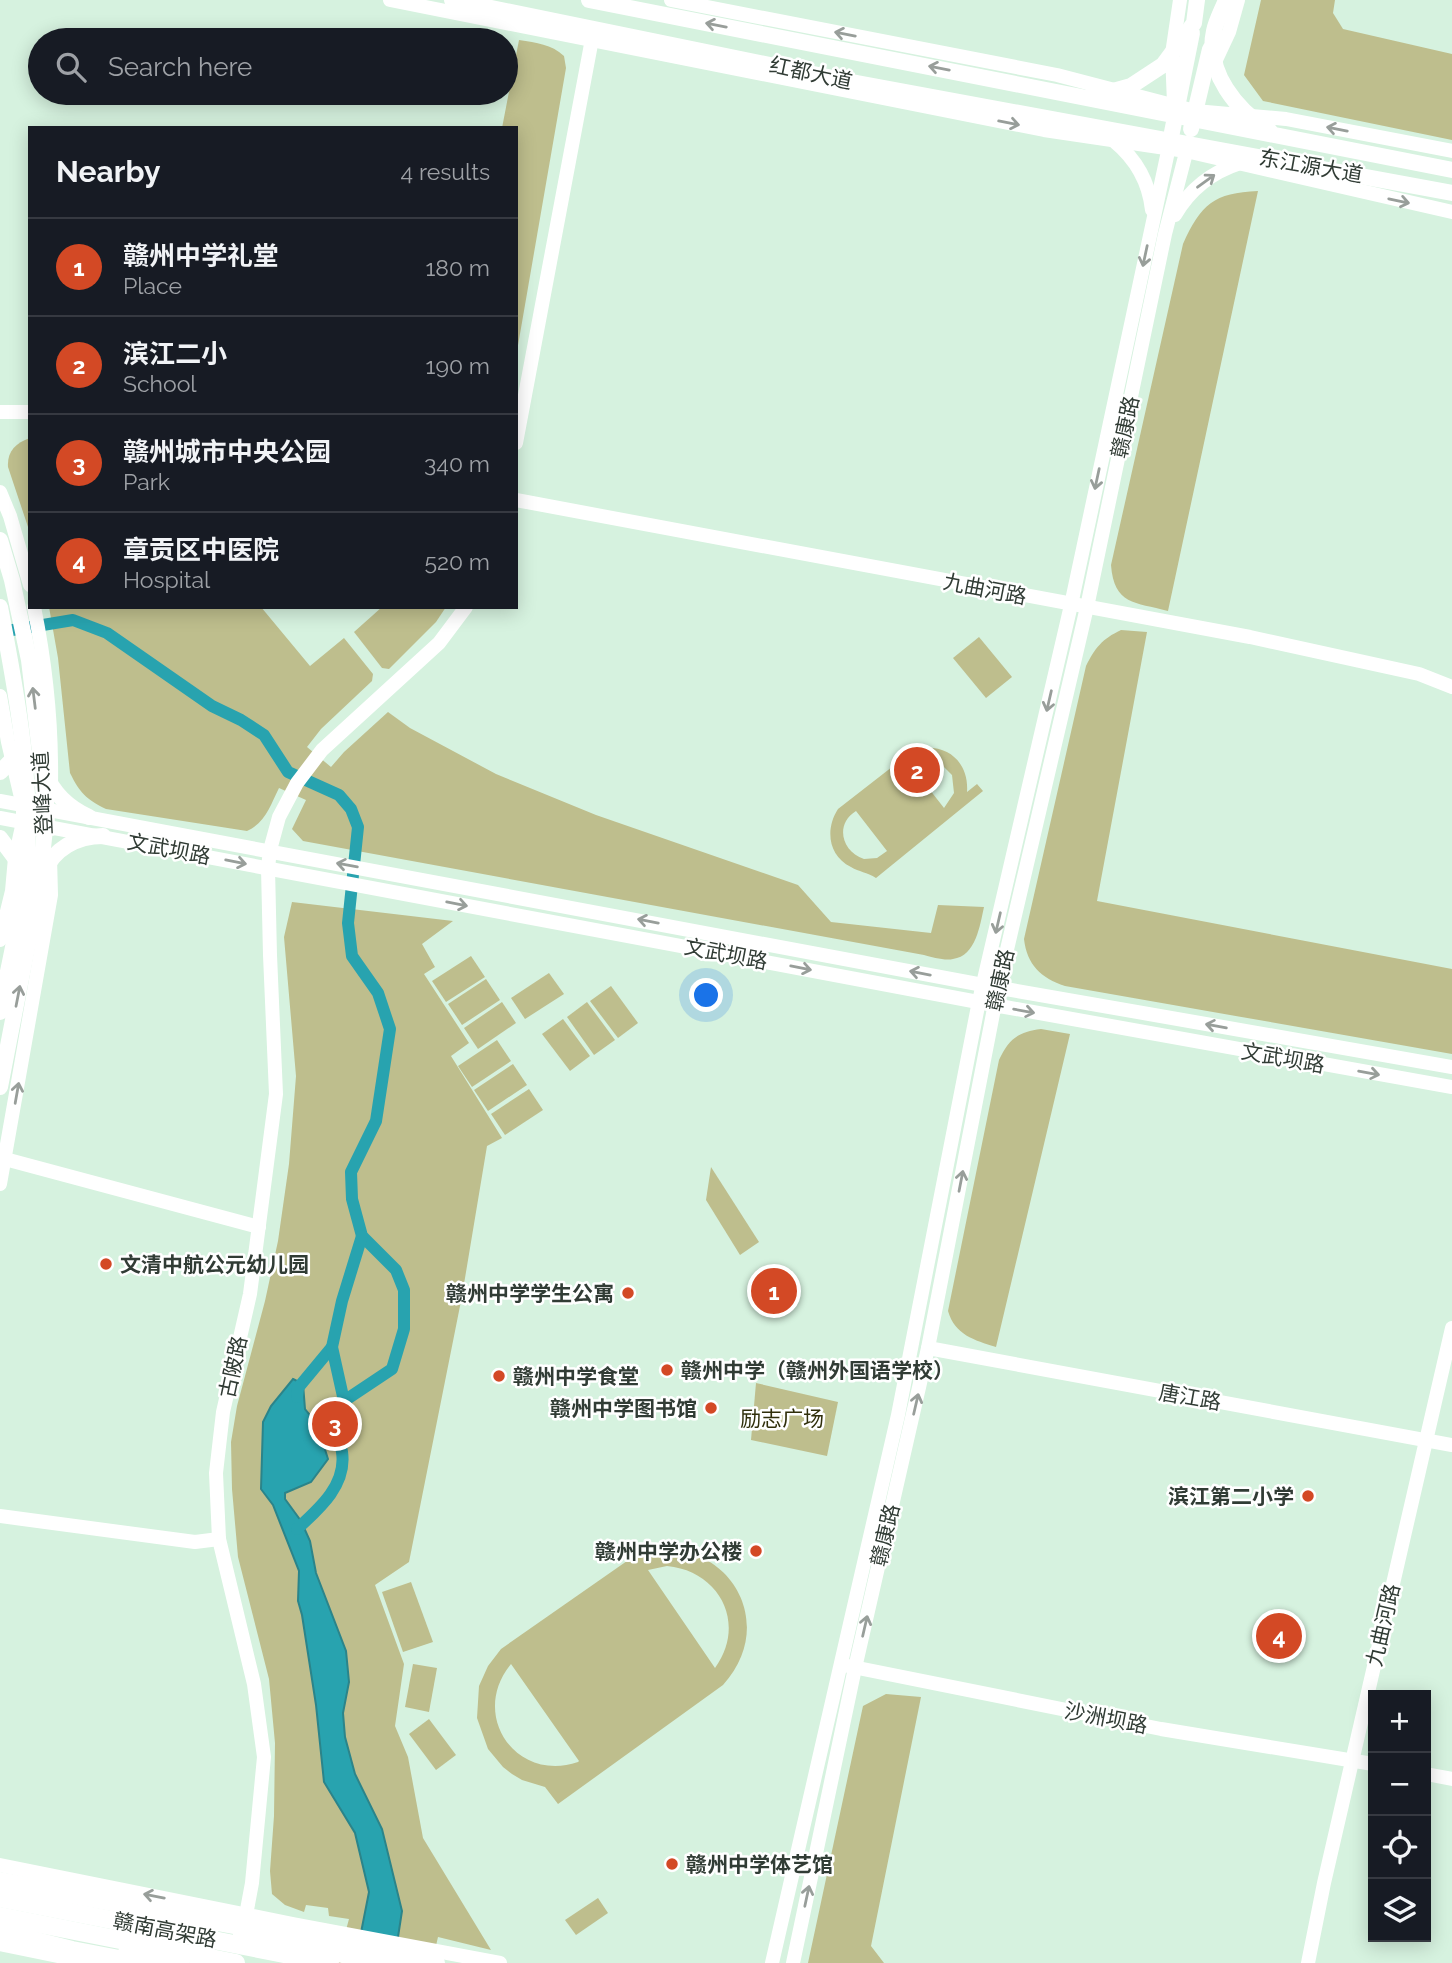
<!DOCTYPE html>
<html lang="en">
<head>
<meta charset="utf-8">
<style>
	:root { --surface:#171b24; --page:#20242c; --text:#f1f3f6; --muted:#9ea1a6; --line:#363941; --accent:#d34925 }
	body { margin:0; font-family:Raleway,"Noto Sans SC",sans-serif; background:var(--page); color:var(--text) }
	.controls { position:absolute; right:21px; bottom:21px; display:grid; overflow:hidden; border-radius:0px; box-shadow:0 4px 18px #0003 }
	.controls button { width:63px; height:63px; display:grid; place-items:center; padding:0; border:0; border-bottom:2px solid var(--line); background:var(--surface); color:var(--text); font:35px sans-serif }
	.you { position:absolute; left:707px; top:996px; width:24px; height:24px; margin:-18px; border:5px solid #fff; border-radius:50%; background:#1a73e8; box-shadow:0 0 0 10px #1a73e833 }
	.badge { display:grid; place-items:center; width:46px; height:46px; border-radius:50%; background:var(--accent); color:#fff; font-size:23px; font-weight:700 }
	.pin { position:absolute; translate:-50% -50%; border:4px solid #fff; box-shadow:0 2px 7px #0006 }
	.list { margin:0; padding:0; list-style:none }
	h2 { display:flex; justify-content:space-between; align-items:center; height:91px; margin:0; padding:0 28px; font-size:30px }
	h2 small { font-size:23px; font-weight:400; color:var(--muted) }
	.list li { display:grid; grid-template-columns:46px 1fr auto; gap:21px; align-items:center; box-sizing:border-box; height:98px; padding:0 28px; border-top:2px solid var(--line) }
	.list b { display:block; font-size:26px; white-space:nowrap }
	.list p { margin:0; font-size:23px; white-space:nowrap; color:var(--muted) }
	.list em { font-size:23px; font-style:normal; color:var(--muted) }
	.icon { flex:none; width:38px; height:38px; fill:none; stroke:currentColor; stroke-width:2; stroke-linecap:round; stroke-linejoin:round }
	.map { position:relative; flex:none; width:1452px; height:1963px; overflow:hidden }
	.search { position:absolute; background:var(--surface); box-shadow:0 4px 18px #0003; left:28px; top:28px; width:490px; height:77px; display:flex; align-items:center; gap:18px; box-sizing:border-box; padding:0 24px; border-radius:38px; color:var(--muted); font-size:26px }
	.panel { position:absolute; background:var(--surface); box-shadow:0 4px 18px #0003; left:28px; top:126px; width:490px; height:483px; border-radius:0px }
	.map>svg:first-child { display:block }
</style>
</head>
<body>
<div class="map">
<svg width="1452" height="1963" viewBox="0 0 1452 1963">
	<rect width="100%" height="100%" fill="#d6f2df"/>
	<g fill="#bebe8d" fill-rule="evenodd">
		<path d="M1261,0H1335L1333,13L1343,29L1452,54V140L1263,101L1244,75Z"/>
		<path d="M519,40C537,43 551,44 564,56L566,68L516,357V128H502Z"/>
		<path d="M1258,191L1168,611C1135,602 1114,605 1111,565L1183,244C1201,204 1214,193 1258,191Z"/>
		<path d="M30,438V533L8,467C7,452 15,443 30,438Z"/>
		<path d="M49,607H261L310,666L344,638L373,674L372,681L321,729L307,747L331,767L344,752L388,712L410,728L496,774L596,815L798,885L831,922L931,933L938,905L984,907C980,925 976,956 953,959C945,961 932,957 924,955L303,841L292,829L306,800L279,788C270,806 266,822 247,831L106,809C86,799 80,793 70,773L58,658Z"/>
		<path d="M382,607H446L436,622L389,669L382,668L354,632Z"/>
		<path d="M1121,630L1147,632L1097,901L1452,969V1054L1065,986C1041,978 1027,965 1024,939L1086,666C1095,648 1102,639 1121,630Z"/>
		<path d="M979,637L1012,677L986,698L953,658Z"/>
		<path d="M924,748C951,746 969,765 967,792L977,784L983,791L876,878C867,872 859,872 851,867C828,856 825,829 838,809L910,753ZM922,761L940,763L952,775L954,793L944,808L912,767ZM856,811L887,851L877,858L864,859C841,851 835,824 856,811Z"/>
		<path d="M292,902L453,921L422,944L435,967L424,974L469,1043L451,1056L502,1138L487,1146L462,1296L409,1562L375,1585L404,1664L395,1726L408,1757L423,1838L491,1950L438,1937L432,1963H337L349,1919L329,1916L328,1908L306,1905L304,1912L285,1905L272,1894L270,1871L274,1816L275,1743L269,1679L238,1557L232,1489L231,1442L237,1406L265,1301L278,1241L289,1164L296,1076L284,937Z"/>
		<path d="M471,956L485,977L446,1002L432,981Z"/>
		<path d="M549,973L564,994L525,1019L511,998Z"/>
		<path d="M486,979L500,1000L462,1025L448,1004Z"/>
		<path d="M611,986L638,1023L618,1038L590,1001Z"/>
		<path d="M502,1002L516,1023L478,1049L464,1028Z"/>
		<path d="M587,1002L615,1040L594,1055L567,1017Z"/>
		<path d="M563,1019L590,1056L570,1071L542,1034Z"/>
		<path d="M1041,1029L1070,1034L996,1347C974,1340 955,1335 948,1311L999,1060C1009,1039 1018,1032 1041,1029Z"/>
		<path d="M497,1040L511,1061L472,1087L458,1066Z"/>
		<path d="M513,1064L527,1085L488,1111L474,1090Z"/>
		<path d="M529,1089L543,1110L505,1135L491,1114Z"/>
		<path d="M711,1167L759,1242L740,1255L706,1200Z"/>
		<path d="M756,1383L838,1402L827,1456L751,1440Z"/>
		<path d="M658,1549C735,1546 776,1627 723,1685L558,1804L545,1787L522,1780L512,1774L503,1767L488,1749L477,1718L479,1686L488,1666L501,1649L637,1554ZM667,1566C720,1571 747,1624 715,1668L648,1570ZM511,1664L579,1761L578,1762C516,1783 469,1715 511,1664Z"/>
		<path d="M411,1582L433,1642L403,1652L382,1592Z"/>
		<path d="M413,1664L437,1668L429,1712L405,1707Z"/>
		<path d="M886,1694L921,1697L871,1946L884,1963H808L863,1706Z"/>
		<path d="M429,1719L456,1755L436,1770L409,1734Z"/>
		<path d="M598,1898L608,1913L576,1935L565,1920Z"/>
	</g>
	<path fill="#28a3af" stroke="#2b848a" stroke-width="2" d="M293,1379L303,1384L305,1409L317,1424L328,1459L311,1482L285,1493V1499L301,1521L310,1541L316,1573L346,1651L349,1682L343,1713L345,1737L355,1774L382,1829L402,1911L394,1963H355L369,1892L355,1833L324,1782L316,1705L302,1615L298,1601L299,1571L273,1505L261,1489L263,1422L271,1406Z"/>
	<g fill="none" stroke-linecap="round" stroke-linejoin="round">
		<g stroke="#28a3af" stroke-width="12">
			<path d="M0,632L73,620L107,633L212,706L241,720L264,735L288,772L339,795L351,809L358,827L348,923L352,956L378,993L390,1029L376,1121L351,1172L352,1199L362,1236L396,1270L404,1290V1329L392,1369L344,1401L306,1435"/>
			<path d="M297,1397L298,1388L332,1347"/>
			<path d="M344,1401L332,1347L342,1301L362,1236"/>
			<path d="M297,1529C319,1509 347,1485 342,1452C340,1439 335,1427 331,1415"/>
		</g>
		<g stroke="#fff" stroke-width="14">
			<path d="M390,0L1044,130L1186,151L1452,212"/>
			<path d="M671,0L1057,75L1195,111L1286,119L1452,151"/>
			<path d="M1214,64L1229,32L1238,0"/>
			<path d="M1174,103L1172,54L1180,0"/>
			<path d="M1114,141C1136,159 1149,182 1152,210"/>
			<path d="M1175,215C1190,189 1212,172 1240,163"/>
			<path d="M0,412H30"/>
			<path d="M516,443L592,39"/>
			<path d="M0,492L10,516L30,585"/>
			<path d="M516,500L1250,637L1419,674L1452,687"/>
			<path d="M34,607C46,666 52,725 51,785"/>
			<path d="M0,696L8,742L23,806V822L15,858L12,891L0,940"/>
			<path d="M0,801L983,985L1452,1067"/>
			<path d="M0,818L994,1005L1452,1087"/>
			<path d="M5,1159L259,1227"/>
			<path d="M0,1184L51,895L50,858"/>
			<path d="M928,1348L1452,1445"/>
			<path d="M0,1516L195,1542L219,1539"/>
			<path d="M848,1666L1161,1729L1373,1764"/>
			<path d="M1426,1774L1452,1779"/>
			<path d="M0,1865L293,1924L500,1963"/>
			<path d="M246,1915L252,1883L264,1757L254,1684L219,1539L216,1473L223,1412L250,1294L276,1094L270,955L268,868L270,850L279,817L297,783L322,750L439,643L466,607"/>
			<path d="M0,1944L92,1963"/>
			<path d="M772,1963L898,1415L979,1001L1071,605L1170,142"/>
			<path d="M793,1963L855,1668L928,1348L998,988L1087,607L1165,234L1188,145"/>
			<path d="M1308,1963L1324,1883L1452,1328"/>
		</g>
		<g stroke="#fff" stroke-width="16">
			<path d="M452,0L857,83L1452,193"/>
			<path d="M589,0L1452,170"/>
			<path d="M1226,0C1222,10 1216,21 1214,31C1205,72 1237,111 1270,131"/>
			<path d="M1091,95L1106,93L1131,86L1163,65L1194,23L1197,0"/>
			<path d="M1191,129L1210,49"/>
			<path d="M1170,142L1192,33"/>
			<path d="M0,540L12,580L29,660L47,810L39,886L0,1087"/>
			<path d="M0,607C17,694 35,791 25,880C19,924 8,968 0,1012"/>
			<path d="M0,772L10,762L22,745"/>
			<path d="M45,773C54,795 69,808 89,817"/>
			<path d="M0,838L15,858L24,877"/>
			<path d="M43,873C54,849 76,836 103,836"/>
			<path d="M241,1935L383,1963"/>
			<path d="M126,1952L181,1963"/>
		</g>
		<g stroke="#fff" stroke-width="18">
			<path d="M0,1881L436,1963"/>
			<path d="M0,1898L330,1963"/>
			<path d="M0,1916L236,1963"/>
			<path d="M0,1932L72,1950L140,1963"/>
		</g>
	</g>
	<defs><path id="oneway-shaft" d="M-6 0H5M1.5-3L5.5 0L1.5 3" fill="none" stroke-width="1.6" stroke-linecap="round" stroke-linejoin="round" transform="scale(1.75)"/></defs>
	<g stroke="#989e9a">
		<use href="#oneway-shaft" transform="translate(716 25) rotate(-169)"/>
		<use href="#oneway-shaft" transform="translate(845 34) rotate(-169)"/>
		<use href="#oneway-shaft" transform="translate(939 68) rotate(-169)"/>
		<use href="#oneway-shaft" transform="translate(1009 123) rotate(11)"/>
		<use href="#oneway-shaft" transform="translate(1337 129) rotate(-169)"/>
		<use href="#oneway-shaft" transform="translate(1206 181) rotate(-36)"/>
		<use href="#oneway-shaft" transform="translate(1399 201) rotate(12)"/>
		<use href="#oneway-shaft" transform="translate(1145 256) rotate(102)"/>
		<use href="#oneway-shaft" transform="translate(1097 479) rotate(102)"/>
		<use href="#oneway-shaft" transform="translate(34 698) rotate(-97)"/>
		<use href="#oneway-shaft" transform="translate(1049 701) rotate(103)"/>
		<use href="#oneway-shaft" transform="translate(236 862) rotate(11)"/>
		<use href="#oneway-shaft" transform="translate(347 865) rotate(-170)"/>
		<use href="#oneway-shaft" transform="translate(457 904) rotate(11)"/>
		<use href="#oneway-shaft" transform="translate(648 921) rotate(-169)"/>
		<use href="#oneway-shaft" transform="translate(998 923) rotate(103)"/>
		<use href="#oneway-shaft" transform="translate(801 968) rotate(11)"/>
		<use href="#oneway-shaft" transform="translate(920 973) rotate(-169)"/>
		<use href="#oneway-shaft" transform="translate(18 996) rotate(-79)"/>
		<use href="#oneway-shaft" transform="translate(1024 1011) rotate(10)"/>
		<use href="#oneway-shaft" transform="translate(1216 1026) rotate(-170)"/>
		<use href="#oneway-shaft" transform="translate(1369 1073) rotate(10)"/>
		<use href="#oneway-shaft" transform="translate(17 1093) rotate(-80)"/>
		<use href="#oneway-shaft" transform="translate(961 1181) rotate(-79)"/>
		<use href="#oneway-shaft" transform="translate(916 1404) rotate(-77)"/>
		<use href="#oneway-shaft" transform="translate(865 1626) rotate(-77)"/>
		<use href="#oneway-shaft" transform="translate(154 1896) rotate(-169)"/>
		<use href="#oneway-shaft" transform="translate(807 1896) rotate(-78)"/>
	</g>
	<g fill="#d34925" stroke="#fff" stroke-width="2.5">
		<circle cx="106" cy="1264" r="7"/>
		<circle cx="628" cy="1293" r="7"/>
		<circle cx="667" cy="1370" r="7"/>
		<circle cx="499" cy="1376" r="7"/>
		<circle cx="711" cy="1408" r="7"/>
		<circle cx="1308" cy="1496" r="7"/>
		<circle cx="756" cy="1551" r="7"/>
		<circle cx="672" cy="1864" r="7"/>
	</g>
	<g text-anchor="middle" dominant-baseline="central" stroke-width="5" stroke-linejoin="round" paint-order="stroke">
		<g font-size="21" fill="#313c35" stroke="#fff">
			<text transform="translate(811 73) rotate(12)">红都大道</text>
			<text transform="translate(1311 166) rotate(10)">东江源大道</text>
			<text transform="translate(1125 427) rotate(-78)">赣康路</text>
			<text transform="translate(985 589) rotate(11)">九曲河路</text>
			<text transform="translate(42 793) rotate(-93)">登峰大道</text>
			<text transform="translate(169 849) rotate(11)">文武坝路</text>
			<text transform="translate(726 954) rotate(11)">文武坝路</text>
			<text transform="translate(1000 980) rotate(-78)">赣康路</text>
			<text transform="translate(1283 1058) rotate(10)">文武坝路</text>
			<text transform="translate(233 1367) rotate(-78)">古陂路</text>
			<text transform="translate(1190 1397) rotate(10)">唐江路</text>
			<text transform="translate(885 1535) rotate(-77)">赣康路</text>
			<text transform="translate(1383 1625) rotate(-77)">九曲河路</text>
			<text transform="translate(1106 1718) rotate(11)">沙洲坝路</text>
			<text transform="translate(165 1930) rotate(11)">赣南高架路</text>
		</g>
		<g font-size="21" font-weight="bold" fill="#313c35" stroke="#fff" text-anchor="start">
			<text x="120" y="1264">文清中航公元幼儿园</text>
			<text x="614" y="1293" text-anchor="end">赣州中学学生公寓</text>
			<text x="681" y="1370">赣州中学（赣州外国语学校）</text>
			<text x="513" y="1376">赣州中学食堂</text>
			<text x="697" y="1408" text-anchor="end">赣州中学图书馆</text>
			<text x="1294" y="1496" text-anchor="end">滨江第二小学</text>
			<text x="742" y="1551" text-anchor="end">赣州中学办公楼</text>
			<text x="686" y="1864">赣州中学体艺馆</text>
		</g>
		<g font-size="21" fill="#302f0b" stroke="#fff">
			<text x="782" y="1418">励志广场</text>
		</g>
	</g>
</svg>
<div class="controls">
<button>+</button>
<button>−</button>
<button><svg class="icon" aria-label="locate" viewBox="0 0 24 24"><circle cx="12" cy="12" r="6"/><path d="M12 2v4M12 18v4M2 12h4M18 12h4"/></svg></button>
<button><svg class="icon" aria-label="layers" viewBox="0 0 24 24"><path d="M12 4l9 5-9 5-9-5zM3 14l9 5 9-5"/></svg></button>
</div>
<div class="you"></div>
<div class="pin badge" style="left:774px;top:1291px">1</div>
<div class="pin badge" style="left:917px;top:770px">2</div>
<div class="pin badge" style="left:335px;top:1424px">3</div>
<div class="pin badge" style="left:1279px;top:1636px">4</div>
<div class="search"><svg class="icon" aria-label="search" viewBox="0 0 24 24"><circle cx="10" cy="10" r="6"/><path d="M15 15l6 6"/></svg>Search here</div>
<section class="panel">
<h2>Nearby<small>4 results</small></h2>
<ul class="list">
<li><span class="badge">1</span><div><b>赣州中学礼堂</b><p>Place</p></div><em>180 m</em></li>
<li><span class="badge">2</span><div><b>滨江二小</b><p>School</p></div><em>190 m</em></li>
<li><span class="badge">3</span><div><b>赣州城市中央公园</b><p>Park</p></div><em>340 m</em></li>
<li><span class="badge">4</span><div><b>章贡区中医院</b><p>Hospital</p></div><em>520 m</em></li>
</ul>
</section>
</div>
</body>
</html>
